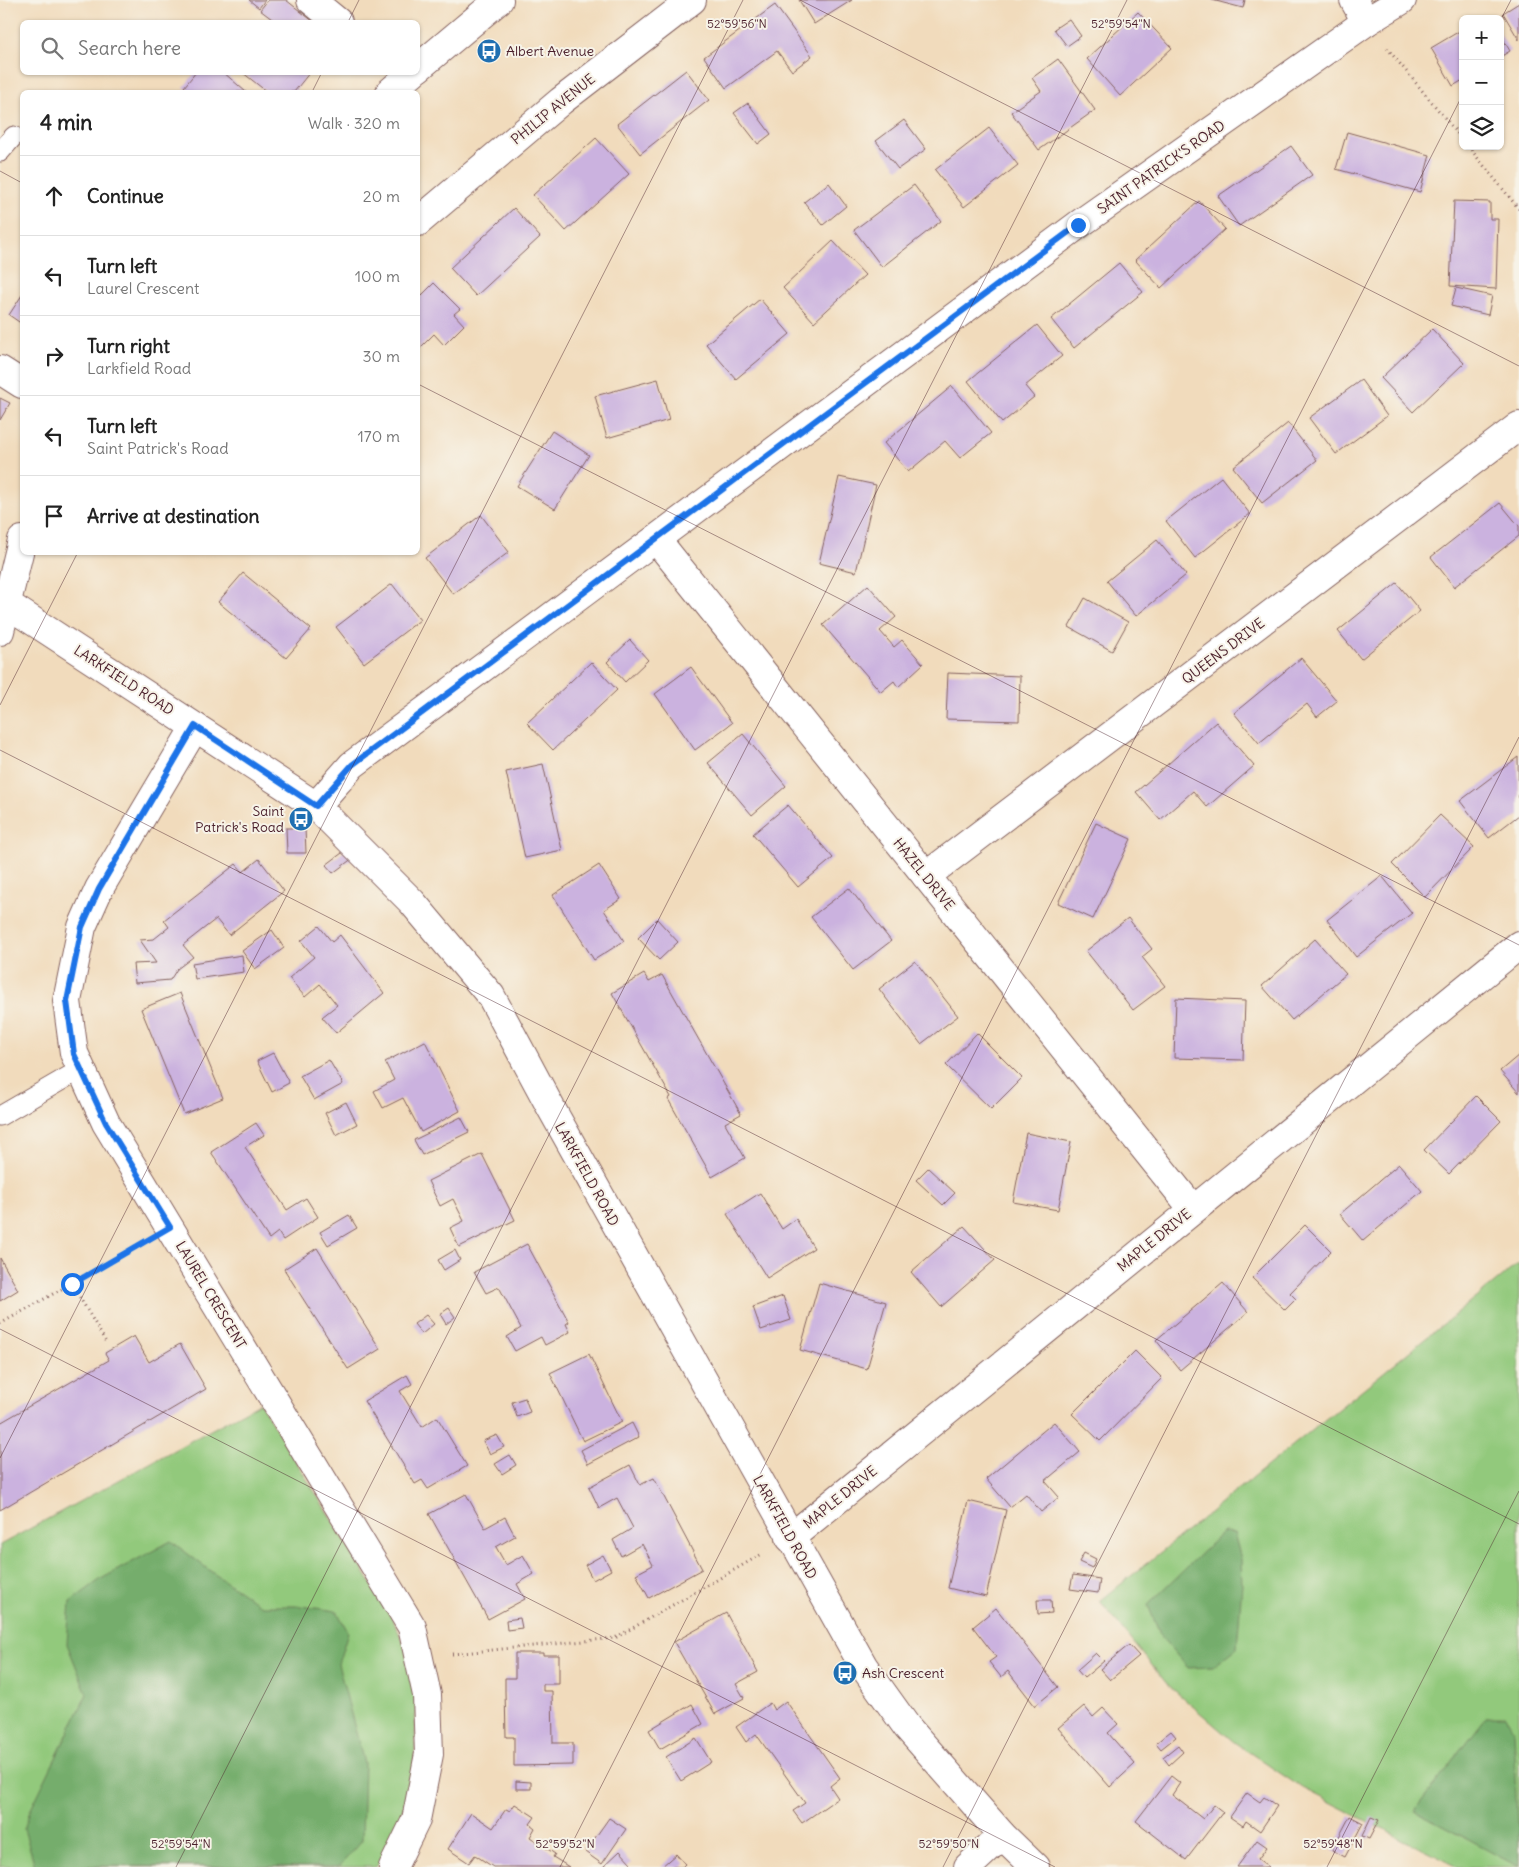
<!DOCTYPE html>
<html lang="en">
<head>
<meta charset="utf-8">
<style>
	:root { --surface:#fff; --page:#f6f6f6; --text:#222; --muted:#767676; --line:#e0e0e0 }
	body { margin:0; font-family:Delius,sans-serif; background:var(--page); color:var(--text) }
	.controls { position:absolute; right:15px; top:15px; display:grid; overflow:hidden; border-radius:8px; box-shadow:0 1px 4px #0004 }
	.controls button { width:45px; height:45px; display:grid; place-items:center; padding:0; border:0; border-bottom:1px solid var(--line); background:var(--surface); color:var(--text); font:25px sans-serif }
	.stop { position:absolute; width:15px; height:15px; margin:-11px; border:4px solid #1a73e8; border-radius:50%; background:#fff }
	.stop.end { background:#1a73e8; border-color:#fff; box-shadow:0 1px 5px #0008 }
	.list { margin:0; padding:0; list-style:none }
	h2 { display:flex; justify-content:space-between; align-items:center; height:65px; margin:0; padding:0 20px; font-size:21px }
	h2 small { font-size:16px; font-weight:400; color:var(--muted) }
	.list li { display:grid; grid-template-columns:32px 1fr auto; gap:15px; align-items:center; box-sizing:border-box; height:80px; padding:0 20px; border-top:1px solid var(--line) }
	.list b { display:block; font-size:19px; white-space:nowrap }
	.list p { margin:0; font-size:16px; white-space:nowrap; color:var(--muted) }
	.list em { font-size:16px; font-style:normal; color:var(--muted) }
	.icon { flex:none; width:28px; height:28px; fill:none; stroke:currentColor; stroke-width:2; stroke-linecap:round; stroke-linejoin:round }
	.map { position:relative; flex:none; width:1519px; height:1867px; overflow:hidden }
	.search { position:absolute; background:var(--surface); box-shadow:0 1px 4px #0004; left:20px; top:20px; width:400px; height:55px; display:flex; align-items:center; gap:12px; box-sizing:border-box; padding:0 18px; border-radius:8px; color:var(--muted); font-size:19px }
	.panel { position:absolute; background:var(--surface); box-shadow:0 1px 4px #0004; left:20px; top:90px; width:400px; height:465px; border-radius:8px }
	.map>svg:first-child { display:block }
</style>
</head>
<body>
<div class="map">
<svg width="1519" height="1867" viewBox="0 0 1519 1867">
	<rect width="100%" height="100%" fill="#f7f3e8"/>
	<filter id="ink" filterUnits="userSpaceOnUse"><feTurbulence type="fractalNoise" baseFrequency=".02" numOctaves="2"/><feDisplacementMap in="SourceGraphic" scale="10" xChannelSelector="R" yChannelSelector="G"/><feConvolveMatrix kernelMatrix="1 2 1 2 8 2 1 2 1" color-interpolation-filters="sRGB"/></filter>
	<filter id="wash" filterUnits="userSpaceOnUse"><feTurbulence type="fractalNoise" baseFrequency=".0096" numOctaves="4" result="noise"/><feDisplacementMap in="SourceGraphic" scale="20" xChannelSelector="R" yChannelSelector="G"/><feGaussianBlur stdDeviation="1.12" result="paint"/><feColorMatrix in="noise" values="0 0 0 0 0 0 0 0 0 0 0 0 0 0 0 0 0 1.4 0 .05"/><feComposite in="paint" operator="in"/></filter>
	<g filter="url(#wash)">
		<rect width="100%" height="100%" fill="#f1dbbc"/>
		<g fill="#92c97c" stroke="#6e7454">
			<path d="M1519,1263V1867H1457L1302,1788L1234,1742L1167,1684L1100,1601Z"/>
			<path d="M260,1403L393,1619L406,1649L416,1697L415,1749L412,1787L382,1859L376,1867H0V1545Z"/>
		</g>
		<g fill="#75ad6c" stroke="#60664c">
			<path d="M1223,1532L1234,1533L1241,1559L1242,1584L1237,1648L1213,1667L1188,1668L1161,1637L1148,1605Z"/>
			<path d="M171,1541L213,1573L262,1606H301L337,1611L348,1632L338,1664L364,1763L362,1840L339,1867L35,1866L24,1829L30,1811L87,1694L67,1644L70,1602L101,1579Z"/>
			<path d="M1487,1716H1506L1513,1729L1517,1823L1519,1830V1867L1414,1811Z"/>
		</g>
		<g id="blocks">
			<g fill="#cbb2df">
				<path d="M249,0H265L259,8Z"/>
				<path d="M268,0H286L314,22H276L260,10Z"/>
				<path d="M799,0H852L814,24Z"/>
				<path d="M1212,0H1245L1243,8Z"/>
				<path d="M1519,3V40L1503,13Z"/>
				<path d="M775,5L812,56L792,71L777,51L726,88L704,57Z"/>
				<path d="M1138,12L1172,48L1120,96L1087,59Z"/>
				<path d="M1069,19L1081,36L1067,46L1054,29Z"/>
				<path d="M1463,29V80L1453,86L1431,48Z"/>
				<path d="M1500,34L1510,51L1500,57Z"/>
				<path d="M1058,59L1095,110L1039,150L1011,112L1041,91L1032,78Z"/>
				<path d="M686,70L709,100L640,154L617,124Z"/>
				<path d="M196,72H223L246,92H191L184,87Z"/>
				<path d="M242,72H310L294,92H267Z"/>
				<path d="M748,103L771,134L758,144L734,113Z"/>
				<path d="M904,120L926,149L898,169L876,141Z"/>
				<path d="M989,128L1018,165L964,207L935,170Z"/>
				<path d="M1347,132L1430,155L1420,192L1336,169Z"/>
				<path d="M596,138L629,174L566,231L533,195Z"/>
				<path d="M1291,146L1312,175L1239,226L1218,196Z"/>
				<path d="M829,183L846,206L823,225L804,202Z"/>
				<path d="M914,185L941,221L882,267L854,230Z"/>
				<path d="M1199,201L1225,229L1161,288L1135,260Z"/>
				<path d="M1454,201L1490,202V219H1498L1496,289L1450,286Z"/>
				<path d="M514,208L540,237L476,296L450,268Z"/>
				<path d="M833,241L865,275L814,322L783,288Z"/>
				<path d="M1119,263L1143,292L1074,348L1051,319Z"/>
				<path d="M434,283L460,309L454,314L464,325L444,345L434,334L418,350V299Z"/>
				<path d="M1456,288L1492,296L1488,315L1451,306Z"/>
				<path d="M22,295V324L9,315Z"/>
				<path d="M760,299L790,334L736,379L706,344Z"/>
				<path d="M1037,325L1062,356L1025,386L1034,397L1002,423L968,381Z"/>
				<path d="M1432,329L1464,363L1413,412L1381,378Z"/>
				<path d="M658,379L669,420L607,438L595,396Z"/>
				<path d="M1361,380L1387,416L1336,454L1309,418Z"/>
				<path d="M952,386L991,433L960,458L945,441L908,472L884,443Z"/>
				<path d="M0,398L10,403L0,420Z"/>
				<path d="M1288,423L1317,460L1262,503L1233,467Z"/>
				<path d="M552,431L589,455L555,509L517,486Z"/>
				<path d="M839,477L876,485L856,572L819,563Z"/>
				<path d="M1221,477L1250,514L1195,558L1166,521Z"/>
				<path d="M1500,503L1519,526V536L1454,587L1431,557Z"/>
				<path d="M481,515L509,552L453,594L425,558Z"/>
				<path d="M1157,540L1186,575L1136,616L1107,581Z"/>
				<path d="M243,573L311,629L286,658L218,602Z"/>
				<path d="M1397,583L1420,611L1361,659L1338,631Z"/>
				<path d="M392,584L420,620L364,663L336,627Z"/>
				<path d="M868,585L896,617L880,631L894,647L902,640L923,664L898,687L894,681L881,692L823,625Z"/>
				<path d="M1085,598L1128,622L1112,651L1069,627Z"/>
				<path d="M630,640L648,660L625,682L607,662Z"/>
				<path d="M1301,658L1337,701L1317,717L1307,704L1259,743L1234,713Z"/>
				<path d="M591,662L617,690L553,750L527,723Z"/>
				<path d="M691,667L732,723L695,750L655,694Z"/>
				<path d="M948,673L1020,676L1019,721L946,719Z"/>
				<path d="M1216,722L1254,766L1207,807L1193,791L1160,820L1136,792Z"/>
				<path d="M743,734L786,786L752,815L708,763Z"/>
				<path d="M1518,757L1519,815L1489,838L1460,801Z"/>
				<path d="M543,764L562,850L525,858L506,772Z"/>
				<path d="M788,805L833,858L798,887L753,834Z"/>
				<path d="M1440,815L1474,847L1425,897L1392,864Z"/>
				<path d="M1096,823L1131,839L1093,919L1058,903Z"/>
				<path d="M286,828H305L306,853H287Z"/>
				<path d="M346,850L353,858L333,873L326,865Z"/>
				<path d="M259,859L284,891L229,935L216,919L183,945L193,957L177,969L170,980L135,983L133,964L156,963L140,940L154,939L169,927L164,920L236,864L243,872Z"/>
				<path d="M599,865L621,899L604,910L624,941L594,960L553,895Z"/>
				<path d="M1382,876L1412,913L1356,957L1327,920Z"/>
				<path d="M849,888L891,941L853,970L811,917Z"/>
				<path d="M1128,918L1152,949L1142,957L1165,986L1133,1010L1086,951Z"/>
				<path d="M657,919L678,942L659,960L638,938Z"/>
				<path d="M319,926L332,942L340,935L384,993L336,1033L322,1017L337,1005L326,991L320,984L305,997L289,978L314,957L301,941Z"/>
				<path d="M272,930L284,948L255,969L242,951Z"/>
				<path d="M1315,939L1346,974L1292,1020L1262,986Z"/>
				<path d="M242,955L244,972L195,979L192,963Z"/>
				<path d="M915,961L958,1016L921,1044L879,989Z"/>
				<path d="M644,974L649,982L662,975L741,1114L725,1123L745,1158L712,1177L668,1099L671,1097L612,993Z"/>
				<path d="M180,993L223,1098L184,1114L141,1009Z"/>
				<path d="M1176,998L1245,1001L1243,1060L1174,1058Z"/>
				<path d="M977,1033L1022,1078L991,1109L946,1065Z"/>
				<path d="M425,1041L460,1111L421,1132L403,1098L383,1108L374,1091L394,1080L385,1062Z"/>
				<path d="M273,1053L289,1083L272,1092L257,1061Z"/>
				<path d="M1519,1055V1093L1500,1071Z"/>
				<path d="M329,1060L343,1084L314,1100L300,1076Z"/>
				<path d="M1476,1096L1501,1121L1449,1174L1424,1150Z"/>
				<path d="M346,1102L357,1124L336,1135L325,1113Z"/>
				<path d="M461,1117L469,1132L422,1155L414,1140Z"/>
				<path d="M256,1123L264,1135L245,1147L287,1210L306,1198L318,1217L283,1240L278,1232L269,1239L211,1152Z"/>
				<path d="M1026,1133L1071,1142L1058,1210L1013,1202Z"/>
				<path d="M482,1154L515,1220L459,1247L450,1228L464,1221L453,1199L440,1206L428,1181Z"/>
				<path d="M1399,1164L1422,1191L1363,1241L1340,1214Z"/>
				<path d="M928,1168L955,1193L943,1205L916,1180Z"/>
				<path d="M760,1193L782,1229L796,1219L814,1248L767,1278L727,1214Z"/>
				<path d="M349,1215L357,1228L328,1245L320,1232Z"/>
				<path d="M1305,1225L1331,1251L1290,1293L1296,1299L1285,1310L1252,1278Z"/>
				<path d="M964,1226L995,1260L941,1307L911,1272Z"/>
				<path d="M527,1244L569,1322L566,1324L570,1332L545,1345L541,1337L515,1351L507,1337L521,1328L499,1287L486,1293L474,1272Z"/>
				<path d="M317,1248L380,1349L348,1369L284,1269Z"/>
				<path d="M455,1250L460,1260L444,1270L438,1260Z"/>
				<path d="M0,1258L18,1290L0,1301Z"/>
				<path d="M819,1283L886,1302L867,1369L800,1350Z"/>
				<path d="M1223,1283L1248,1312L1180,1370L1156,1340Z"/>
				<path d="M783,1296L791,1320L761,1330L753,1307Z"/>
				<path d="M449,1308L455,1317L446,1324L440,1314Z"/>
				<path d="M426,1315L434,1324L422,1334L414,1324Z"/>
				<path d="M134,1336L149,1362L180,1344L206,1389L0,1510V1423L109,1360L105,1353Z"/>
				<path d="M1135,1351L1162,1378L1100,1441L1072,1414Z"/>
				<path d="M589,1354L622,1422L583,1441L550,1373Z"/>
				<path d="M407,1375L412,1384L400,1391L422,1427L437,1417L467,1466L428,1489L422,1480L415,1484L364,1401Z"/>
				<path d="M525,1398L530,1412L517,1417L512,1402Z"/>
				<path d="M1054,1422L1080,1452L1045,1481L1059,1497L1041,1512L1026,1494L1010,1507L986,1479Z"/>
				<path d="M632,1423L639,1437L588,1464L581,1450Z"/>
				<path d="M497,1435L504,1447L490,1454L483,1441Z"/>
				<path d="M510,1455L516,1465L502,1474L495,1464Z"/>
				<path d="M630,1465L640,1485L654,1478L702,1569L649,1598L636,1574L653,1565L642,1544L621,1556L613,1540L633,1528L617,1498L599,1508L589,1487Z"/>
				<path d="M466,1494L485,1528L505,1517L515,1536L496,1547L506,1565L523,1555L534,1574L517,1584L525,1599L488,1619L429,1514Z"/>
				<path d="M968,1501L1006,1510L986,1597L948,1588Z"/>
				<path d="M1084,1553L1096,1559L1092,1568L1079,1562Z"/>
				<path d="M603,1555L611,1570L593,1580L585,1565Z"/>
				<path d="M1073,1575L1100,1579L1098,1593L1070,1589Z"/>
				<path d="M1037,1600H1051L1052,1613L1038,1614Z"/>
				<path d="M996,1608L1058,1687L1035,1706L1008,1671L1001,1677L989,1662L996,1657L973,1627Z"/>
				<path d="M726,1613L758,1672L736,1684L744,1698L715,1714L674,1642Z"/>
				<path d="M520,1618L522,1628L507,1630L506,1620Z"/>
				<path d="M1129,1645L1139,1656L1110,1680L1100,1669Z"/>
				<path d="M515,1653H543V1655H559V1684H543V1691H552L553,1743H573V1765L514,1766V1737H506L505,1691V1678H515Z"/>
				<path d="M1096,1653L1104,1661L1084,1678L1077,1670Z"/>
				<path d="M786,1701L840,1778L830,1786L838,1798L802,1823L793,1811L805,1803L756,1734L746,1742L736,1727L770,1703L774,1710Z"/>
				<path d="M692,1704L703,1724L660,1749L649,1730Z"/>
				<path d="M1084,1706L1093,1717L1103,1708L1118,1724L1108,1733L1135,1764L1110,1787L1058,1728Z"/>
				<path d="M1171,1731L1176,1737L1161,1749L1156,1743Z"/>
				<path d="M696,1738L711,1762L681,1781L666,1757Z"/>
				<path d="M1178,1745L1183,1752L1169,1765L1163,1757Z"/>
				<path d="M1171,1776L1180,1783L1172,1795L1203,1819L1214,1805L1223,1812L1186,1860L1136,1821Z"/>
				<path d="M516,1781L531,1782V1789H516Z"/>
				<path d="M1247,1793L1260,1802L1264,1797L1277,1806L1260,1831L1246,1821L1243,1826L1230,1817Z"/>
				<path d="M515,1804L535,1817L530,1824L535,1828L530,1837L555,1854L553,1857L569,1867H493L475,1855L469,1863L448,1849L471,1813L493,1828L506,1809L510,1811Z"/>
				<path d="M1350,1816L1363,1823L1345,1857L1332,1850Z"/>
				<path d="M1371,1817L1379,1820L1369,1839L1362,1836Z"/>
				<path d="M609,1818L626,1829L602,1864L585,1852Z"/>
				<path d="M1257,1840L1267,1847L1258,1859L1269,1867H1237Z"/>
				<path d="M620,1851L631,1863L627,1867H603Z"/>
				<path d="M676,1854L685,1864L682,1867H661Z"/>
			</g>
		</g>
	</g>
	<g filter="url(#ink)">
		<use href="#blocks" fill-opacity="0" stroke="#84615e" stroke-width="1"/>
		<g fill="none" stroke-linecap="round" stroke-linejoin="round">
			<defs>
				<g id="lane">
					<path d="M0,152L14,136"/>
					<path d="M0,1116L81,1069"/>
				</g>
				<g id="street">
					<path d="M311,0L338,22"/>
					<path d="M1354,0L1366,22"/>
					<path d="M418,222L561,101L692,0"/>
					<path d="M0,370L22,384"/>
					<path d="M656,539L1193,1209"/>
					<path d="M7,604L316,806L412,902L491,996L551,1108L864,1667L907,1727L1002,1835L1035,1867"/>
					<path d="M195,727L99,889L82,927L67,1001L74,1053L106,1123L412,1627L427,1695L429,1754L416,1820L393,1867"/>
					<path d="M316,806L352,765L1078,225L1366,22L1402,0"/>
					<path d="M926,876L1519,426"/>
					<path d="M790,1538L1519,945"/>
					<path d="M968,1867L1002,1835"/>
				</g>
				<g id="secondary">
					<path d="M418,68L499,0"/>
					<path d="M390,92L413,72"/>
					<path d="M0,631L22,540"/>
				</g>
			</defs>
			<use href="#lane" stroke="#84615e" stroke-width="21"/>
			<use href="#street" stroke="#84615e" stroke-width="30"/>
			<use href="#secondary" stroke="#84615e" stroke-width="30"/>
			<g stroke="#84615e" stroke-width="3" stroke-dasharray="1 4" stroke-linecap="butt">
				<path d="M1387,48L1463,140"/>
				<path d="M1468,146L1519,209"/>
				<path d="M72,1284L107,1344"/>
				<path d="M0,1324L141,1244"/>
				<path d="M452,1654L615,1638L762,1554"/>
			</g>
			<use href="#lane" stroke="#fff" stroke-width="19"/>
			<use href="#street" stroke="#fff" stroke-width="28"/>
			<use href="#secondary" stroke="#fff" stroke-width="28"/>
		</g>
	</g>
	<g fill="none" stroke-linecap="round" stroke-linejoin="round" filter="url(#ink)">
		<path stroke="#1a73e8" stroke-width="6" d="M72,1284L170,1227L106,1123L74,1054L67,1001L82,927L99,889L195,726L316,806L352,765L1078,225"/>
	</g>
	<path fill="none" stroke="#4a1f2b" stroke-width="1" stroke-opacity="0.45" d="M800,0L1519,366M1500,21L1511,0M348,22L359,0M312,92L322,72M0,171L22,183M418,384L1519,945M0,705L78,552M0,750L1519,1524M0,1329L1055,1867M0,1458L743,0M176,1867L1127,0M560,1867L1463,94M943,1867L1519,737M1327,1867L1519,1491"/>
	<defs>
		<symbol id="bus-disc" viewBox="-11 -11 22 22"><circle r="9.5" fill="#1f6fb2" stroke="#f7f3e8"/><path d="M-5-6H5V4H4V6H2V4H-2V6H-4V4H-5ZM-3.5-4V0h7V-4ZM-3.5 1.2v1.5H-2V1.2ZM2 1.2v1.5H3.5V1.2Z" fill="#fff"/></symbol>
	</defs>
	<g fill-rule="evenodd">
		<use href="#bus-disc" x="475" y="37" width="28" height="28"/>
		<use href="#bus-disc" x="287" y="805" width="28" height="28"/>
		<use href="#bus-disc" x="831" y="1659" width="28" height="28"/>
	</g>
	<g text-anchor="middle" dominant-baseline="central" stroke-width="4" stroke-linejoin="round" paint-order="stroke">
		<g font-size="14" fill="#4a1f2b" stroke="#f7f3e8" text-anchor="start">
			<text x="506" y="51">Albert Avenue</text>
			<text x="284" y="811" text-anchor="end">Saint<tspan x="284" dy="16">Patrick's Road</tspan></text>
			<text x="862" y="1673">Ash Crescent</text>
		</g>
		<g font-size="14" fill="#4a1f2b" stroke="#f7f3e8">
			<text transform="translate(553 109) rotate(-39)">PHILIP AVENUE</text>
			<text transform="translate(1161 167) rotate(-35)">SAINT PATRICK'S ROAD</text>
			<text transform="translate(1223 651) rotate(-37)">QUEENS DRIVE</text>
			<text transform="translate(124 680) rotate(33)">LARKFIELD ROAD</text>
			<text transform="translate(924 874) rotate(51)">HAZEL DRIVE</text>
			<text transform="translate(587 1174) rotate(61)">LARKFIELD ROAD</text>
			<text transform="translate(1154 1240) rotate(-39)">MAPLE DRIVE</text>
			<text transform="translate(211 1295) rotate(59)">LAUREL CRESCENT</text>
			<text transform="translate(840 1497) rotate(-39)">MAPLE DRIVE</text>
			<text transform="translate(785 1527) rotate(61)">LARKFIELD ROAD</text>
		</g>
	</g>
	<g font-size="12" text-anchor="middle" fill="#4a1f2b" stroke="#f7f3e8" stroke-width="4" stroke-linejoin="round" paint-order="stroke">
		<text x="737" y="28">52°59'56"N</text>
		<text x="1121" y="28">52°59'54"N</text>
		<text x="181" y="1848">52°59'54"N</text>
		<text x="565" y="1848">52°59'52"N</text>
		<text x="949" y="1848">52°59'50"N</text>
		<text x="1333" y="1848">52°59'48"N</text>
	</g>
</svg>
<div class="controls">
<button>+</button>
<button>−</button>
<button><svg class="icon" aria-label="layers" viewBox="0 0 24 24"><path d="M12 4l9 5-9 5-9-5zM3 14l9 5 9-5"/></svg></button>
</div>
<div class="stop" style="left:72px;top:1284px"></div>
<div class="stop end" style="left:1078px;top:225px"></div>
<div class="search"><svg class="icon" aria-label="search" viewBox="0 0 24 24"><circle cx="10" cy="10" r="6"/><path d="M15 15l6 6"/></svg>Search here</div>
<section class="panel">
<h2>4 min<small>Walk · 320 m</small></h2>
<ul class="list">
<li><svg class="icon" aria-label="ahead" viewBox="0 0 24 24"><path d="M12 20V5M6 11l6-6 6 6"/></svg><div><b>Continue</b></div><em>20 m</em></li>
<li><svg class="icon" aria-label="left" viewBox="0 0 24 24"><path d="M17 20v-9H6M10 6l-5 5 5 5"/></svg><div><b>Turn left</b><p>Laurel Crescent</p></div><em>100 m</em></li>
<li><svg class="icon" aria-label="right" viewBox="0 0 24 24"><path d="M7 20v-9h11M14 6l5 5-5 5"/></svg><div><b>Turn right</b><p>Larkfield Road</p></div><em>30 m</em></li>
<li><svg class="icon" aria-label="left" viewBox="0 0 24 24"><path d="M17 20v-9H6M10 6l-5 5 5 5"/></svg><div><b>Turn left</b><p>Saint Patrick's Road</p></div><em>170 m</em></li>
<li><svg class="icon" aria-label="arrive" viewBox="0 0 24 24"><path d="M6 21V4h12l-3 4 3 4H6"/></svg><div><b>Arrive at destination</b></div></li>
</ul>
</section>
</div>
</body>
</html>
